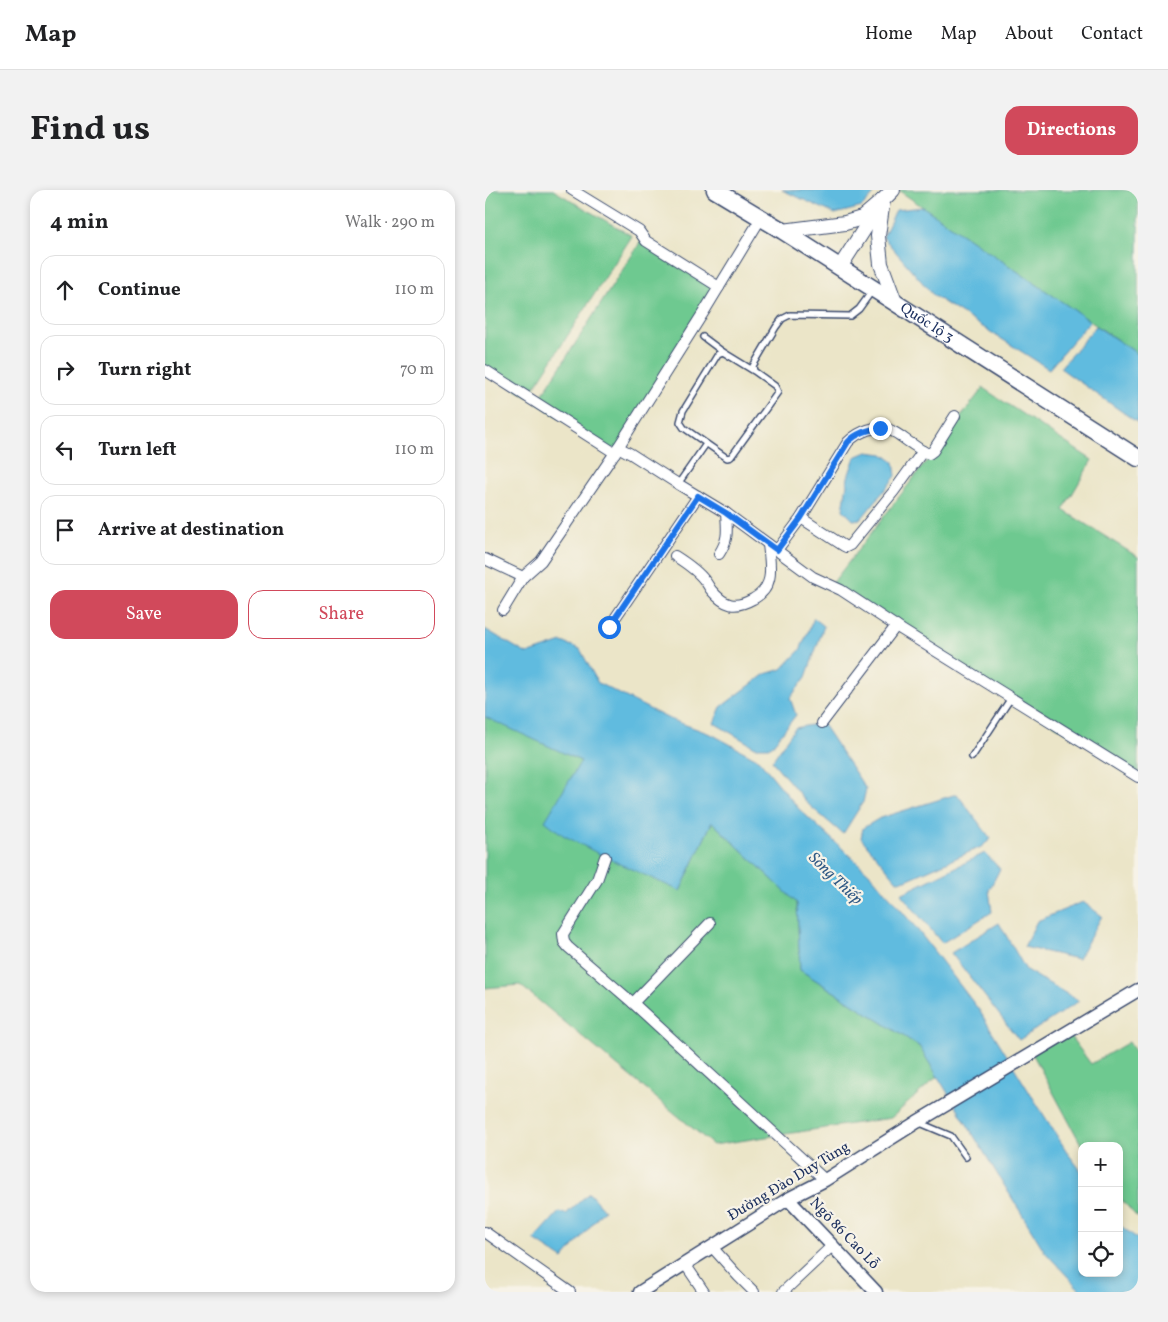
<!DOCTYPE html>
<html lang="en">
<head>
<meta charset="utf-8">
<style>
	:root { --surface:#fff; --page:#f2f2f2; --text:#202124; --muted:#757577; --line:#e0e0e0; --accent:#d1495b }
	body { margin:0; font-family:Vollkorn,serif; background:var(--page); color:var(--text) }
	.controls { position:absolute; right:15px; bottom:15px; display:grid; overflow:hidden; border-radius:10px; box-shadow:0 2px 8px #0003 }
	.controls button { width:45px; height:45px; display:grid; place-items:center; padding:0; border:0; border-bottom:1px solid var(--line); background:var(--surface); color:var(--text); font:25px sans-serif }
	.stop { position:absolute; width:15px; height:15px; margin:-11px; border:4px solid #1a73e8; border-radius:50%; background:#fff }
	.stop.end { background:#1a73e8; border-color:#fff; box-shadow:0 1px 5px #0008 }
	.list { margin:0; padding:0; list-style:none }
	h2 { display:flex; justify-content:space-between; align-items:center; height:65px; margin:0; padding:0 20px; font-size:21px }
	h2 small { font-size:16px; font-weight:400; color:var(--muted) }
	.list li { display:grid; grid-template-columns:32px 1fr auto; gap:15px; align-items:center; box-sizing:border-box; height:70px; margin:0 10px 10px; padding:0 10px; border:1px solid var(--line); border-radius:15px }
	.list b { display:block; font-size:19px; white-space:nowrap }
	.list em { font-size:16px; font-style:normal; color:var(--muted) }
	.actions { display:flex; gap:10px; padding:15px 20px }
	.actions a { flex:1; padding:11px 0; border:1px solid var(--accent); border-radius:15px; text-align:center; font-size:18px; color:var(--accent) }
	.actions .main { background:var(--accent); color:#fff }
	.icon { flex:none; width:28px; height:28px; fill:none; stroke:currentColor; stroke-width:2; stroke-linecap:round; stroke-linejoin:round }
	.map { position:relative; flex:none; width:653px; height:1102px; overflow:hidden; border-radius:15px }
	header { display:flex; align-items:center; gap:30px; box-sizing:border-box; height:70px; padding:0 25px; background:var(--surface); border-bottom:1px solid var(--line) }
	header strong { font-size:24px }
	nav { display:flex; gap:28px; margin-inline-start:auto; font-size:18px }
	.intro { display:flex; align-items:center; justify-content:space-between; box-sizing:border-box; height:120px; padding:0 30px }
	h1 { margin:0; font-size:35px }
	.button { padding:12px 22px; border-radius:15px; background:var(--accent); color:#fff; font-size:18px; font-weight:700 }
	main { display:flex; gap:30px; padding:0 30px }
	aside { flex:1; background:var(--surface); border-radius:15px; box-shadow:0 2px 8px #0003 }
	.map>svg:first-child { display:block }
</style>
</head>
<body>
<header>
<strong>Map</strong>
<nav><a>Home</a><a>Map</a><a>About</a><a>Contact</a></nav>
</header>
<div class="intro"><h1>Find us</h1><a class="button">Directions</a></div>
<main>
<aside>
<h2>4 min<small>Walk · 290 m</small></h2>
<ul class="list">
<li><svg class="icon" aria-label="ahead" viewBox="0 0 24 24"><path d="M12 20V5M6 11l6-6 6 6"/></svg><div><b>Continue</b></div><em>110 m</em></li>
<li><svg class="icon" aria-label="right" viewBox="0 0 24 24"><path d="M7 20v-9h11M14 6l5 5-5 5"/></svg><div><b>Turn right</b></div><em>70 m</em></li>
<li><svg class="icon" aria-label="left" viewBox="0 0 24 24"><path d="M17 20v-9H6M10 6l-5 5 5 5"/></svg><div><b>Turn left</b></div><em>110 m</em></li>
<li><svg class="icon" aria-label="arrive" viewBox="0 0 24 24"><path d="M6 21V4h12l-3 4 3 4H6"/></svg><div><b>Arrive at destination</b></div></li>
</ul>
<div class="actions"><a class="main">Save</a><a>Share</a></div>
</aside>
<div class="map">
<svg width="653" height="1102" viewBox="0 0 653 1102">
	<rect width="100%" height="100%" fill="#f7f3e8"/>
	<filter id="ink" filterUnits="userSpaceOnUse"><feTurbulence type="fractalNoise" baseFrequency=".02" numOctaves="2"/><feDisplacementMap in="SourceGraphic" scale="10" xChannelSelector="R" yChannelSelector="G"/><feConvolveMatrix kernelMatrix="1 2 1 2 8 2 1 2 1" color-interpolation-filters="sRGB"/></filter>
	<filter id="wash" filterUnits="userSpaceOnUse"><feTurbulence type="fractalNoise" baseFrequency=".0096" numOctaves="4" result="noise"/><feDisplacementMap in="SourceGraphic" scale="20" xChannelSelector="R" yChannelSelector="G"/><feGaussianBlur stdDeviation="1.12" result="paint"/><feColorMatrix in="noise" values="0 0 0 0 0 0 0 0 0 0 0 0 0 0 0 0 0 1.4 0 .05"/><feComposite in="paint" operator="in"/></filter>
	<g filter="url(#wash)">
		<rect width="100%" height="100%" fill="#ebe5c8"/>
		<g fill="#6ec990" stroke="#447c77">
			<path d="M0,0H68L147,46L43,207L0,180Z"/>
			<path d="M413,0H653V164L438,17Z"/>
			<path d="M158,48L234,97L130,263L52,213Z"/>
			<path d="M498,198L607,270L578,320L653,367V587L346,395Z"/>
			<path d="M0,526L96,571L195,701L227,632L312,713L315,780L434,856L453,886L406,928L228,955L35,795L0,798Z"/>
			<path d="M582,842L606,874L644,852L653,866V1028L634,1007V956H597L547,863Z"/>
		</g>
		<g fill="#61bbdf" stroke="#3e759e">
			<path d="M297,0H383L389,4L377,17L350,24Z"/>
			<path d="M438,17L605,131L564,179L449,106L398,47L411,20Z"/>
			<path d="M611,136L653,164V233L575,178Z"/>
			<path d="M382,262L398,264L409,272L411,286L376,329L368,330L358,320L363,287L370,267Z"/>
			<path d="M329,428L339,436L321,487L305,508L311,525L286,557H270L229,533L236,517L280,484L297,479L315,460Z"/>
			<path d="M0,439L42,464L77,452L95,459L113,493L182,528L228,545L274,570L314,619L387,686L432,739L494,820L538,892L584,965L597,982V1083H634V1034L637,1037L653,1049V1102H597L560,1062L434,856L315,780L312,713L227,632L195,701L120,667L78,645L60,631L96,571L0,527Z"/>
			<path d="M337,533L381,599L378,612L358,644L325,616L287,571L310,538Z"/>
			<path d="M472,604L506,649L496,657L421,690L412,691L376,648L378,638L395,628Z"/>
			<path d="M500,663L515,679L504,700L507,722L457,753L416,704Z"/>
			<path d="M598,712L617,726L593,769L539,757L552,731Z"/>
			<path d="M514,733L541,780L594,811L534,850L466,763Z"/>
			<path d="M104,1003L119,1020L78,1069L49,1050L74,1022L81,1024Z"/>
		</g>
	</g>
	<g filter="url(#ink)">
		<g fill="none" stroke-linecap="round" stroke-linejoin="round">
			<defs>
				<g id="service">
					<path d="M218,147L238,162"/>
					<path d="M269,181L238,162L233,164L198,221L195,232L199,238L242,268L246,267L293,202L290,196L269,181L268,176L291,137L297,129L305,125L365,126L374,119L387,101"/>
					<path d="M193,294L221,254"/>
					<path d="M487,567L526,508"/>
					<path d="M435,933L466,946L481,967"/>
				</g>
				<g id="minor">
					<path d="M87,0L154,41L161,51L234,97"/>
					<path d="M0,180L130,263"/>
					<path d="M133,257L146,264L193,294L241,323C242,340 244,349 234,364"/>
					<path d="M241,323L328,387L356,400L417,440L653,587"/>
					<path d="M316,328L359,356L361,357L365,355L409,301L438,261"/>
					<path d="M292,360L316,328L363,252C373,242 392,233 407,241C414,244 420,250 427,254C433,258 438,262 444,264L448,261L470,226"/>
					<path d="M190,366C201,373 213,381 220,391C223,394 224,398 227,401C240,416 250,419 268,409C291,397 285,375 283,354"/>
					<path d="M0,369L38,387"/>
					<path d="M18,420L38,387L56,371L127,267L220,120L276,28"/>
					<path d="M124,437L213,306"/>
					<path d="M337,533L411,436"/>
					<path d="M120,667L112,690L78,744L79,752L83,757L148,813L340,990"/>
					<path d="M148,813L225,733"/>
					<path d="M0,1042L85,1102"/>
					<path d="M227,1057L253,1086L269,1102"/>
					<path d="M200,1074L219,1102"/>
					<path d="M298,1102L348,1055"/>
				</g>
				<g id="tertiary">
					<path d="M303,1009L391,1102"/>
					<path d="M155,1102L303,1009L340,990L432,932L653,800"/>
				</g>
				<g id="secondary">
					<path d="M398,10L393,46L396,74L410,112"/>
					<path d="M298,41L360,33L377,28L398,10"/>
					<path d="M355,77L398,10L408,0"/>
				</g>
				<g id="trunk">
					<path id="s1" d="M230,0L298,41L653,268"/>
				</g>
			</defs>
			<use href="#service" stroke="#3a4a6e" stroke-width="8"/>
			<use href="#minor" stroke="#3a4a6e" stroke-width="12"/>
			<use href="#tertiary" stroke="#3a4a6e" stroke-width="15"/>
			<use href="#secondary" stroke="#3a4a6e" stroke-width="16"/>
			<use href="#trunk" stroke="#3a4a6e" stroke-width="19"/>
			<use href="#service" stroke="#fff" stroke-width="5"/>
			<use href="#minor" stroke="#fff" stroke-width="10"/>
			<use href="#tertiary" stroke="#fff" stroke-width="12"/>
			<use href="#secondary" stroke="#fff" stroke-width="14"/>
			<use href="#trunk" stroke="#fff" stroke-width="16"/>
		</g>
	</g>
	<g fill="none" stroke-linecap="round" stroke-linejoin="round" filter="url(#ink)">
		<path stroke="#1a73e8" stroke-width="6" d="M124,437L213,306L241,323L292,360L316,328L363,252C372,243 382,240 395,238"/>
	</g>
	<g text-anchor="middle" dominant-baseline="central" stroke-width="4.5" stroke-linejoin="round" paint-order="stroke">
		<g font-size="15" fill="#1b2f5e" stroke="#f7f3e8">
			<text stroke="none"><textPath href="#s1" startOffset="250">Quốc lộ 3</textPath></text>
			<text transform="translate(304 992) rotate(-31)">Đường Đào Duy Tùng</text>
			<text transform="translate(359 1044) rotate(46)">Ngõ 86 Cao Lỗ</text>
		</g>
		<g font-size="16" font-style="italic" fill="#305985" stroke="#f7f3e8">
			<text transform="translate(350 689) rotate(44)">Sông Thiếp</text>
		</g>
	</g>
</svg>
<div class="controls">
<button>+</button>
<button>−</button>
<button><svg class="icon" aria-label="locate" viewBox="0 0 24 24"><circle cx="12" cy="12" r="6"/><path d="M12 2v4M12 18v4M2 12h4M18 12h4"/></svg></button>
</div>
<div class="stop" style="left:124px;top:437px"></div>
<div class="stop end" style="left:395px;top:238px"></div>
</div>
</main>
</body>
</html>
